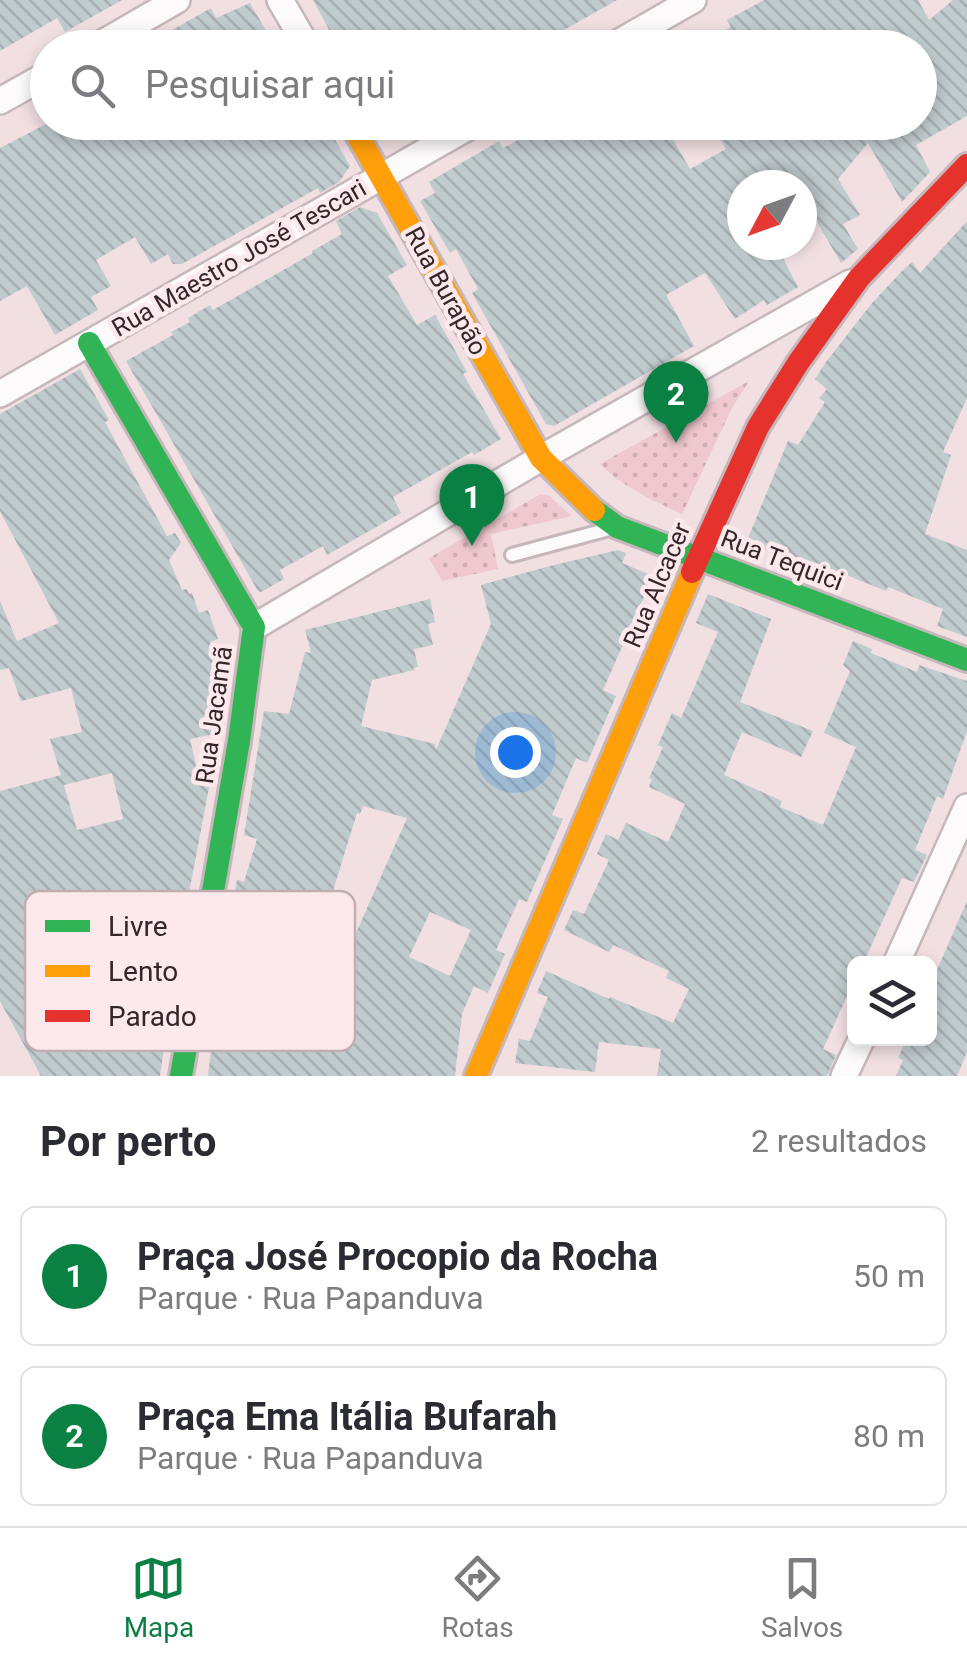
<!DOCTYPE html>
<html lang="pt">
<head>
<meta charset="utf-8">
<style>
	:root { --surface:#fff; --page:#f7f7f7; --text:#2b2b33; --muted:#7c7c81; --line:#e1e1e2; --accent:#0b8043 }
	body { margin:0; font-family:Roboto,sans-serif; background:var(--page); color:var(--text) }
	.controls { position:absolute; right:30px; bottom:30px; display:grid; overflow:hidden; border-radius:15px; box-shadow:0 5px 15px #0003 }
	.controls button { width:90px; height:90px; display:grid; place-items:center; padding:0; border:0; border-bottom:2px solid var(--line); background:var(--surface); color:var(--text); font:50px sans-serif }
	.compass { position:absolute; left:727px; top:170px; width:90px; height:90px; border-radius:50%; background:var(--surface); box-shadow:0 5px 15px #0003; rotate:229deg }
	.you { position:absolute; left:515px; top:752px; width:35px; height:35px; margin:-25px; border:8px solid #fff; border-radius:50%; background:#1a73e8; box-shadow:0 0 0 15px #1a73e833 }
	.badge { display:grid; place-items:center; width:65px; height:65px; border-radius:50%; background:var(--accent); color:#fff; font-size:32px; font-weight:700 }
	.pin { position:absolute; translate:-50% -82px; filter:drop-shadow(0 2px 5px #0008) }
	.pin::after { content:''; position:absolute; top:52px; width:35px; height:30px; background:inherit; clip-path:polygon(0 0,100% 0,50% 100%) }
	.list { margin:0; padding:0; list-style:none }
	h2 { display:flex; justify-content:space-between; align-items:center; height:130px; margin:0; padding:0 40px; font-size:42px }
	h2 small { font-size:32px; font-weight:400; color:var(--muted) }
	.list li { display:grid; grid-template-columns:65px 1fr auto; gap:30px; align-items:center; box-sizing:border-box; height:140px; margin:0 20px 20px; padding:0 20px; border:2px solid var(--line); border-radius:15px }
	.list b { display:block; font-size:38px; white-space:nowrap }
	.list p { margin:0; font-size:32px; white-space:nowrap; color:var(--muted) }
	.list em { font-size:32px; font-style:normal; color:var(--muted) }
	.icon { flex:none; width:55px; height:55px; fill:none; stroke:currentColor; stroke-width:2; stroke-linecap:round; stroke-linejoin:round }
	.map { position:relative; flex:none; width:967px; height:1076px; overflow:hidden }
	.search { position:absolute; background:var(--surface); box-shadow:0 5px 15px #0003; left:30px; right:30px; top:30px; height:110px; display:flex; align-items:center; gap:25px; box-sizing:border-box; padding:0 35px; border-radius:55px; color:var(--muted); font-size:38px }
	.sheet { height:450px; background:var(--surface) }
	nav { display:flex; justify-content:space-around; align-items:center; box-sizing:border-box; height:140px; border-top:2px solid var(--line); background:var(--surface); font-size:28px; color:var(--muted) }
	nav a { display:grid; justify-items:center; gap:5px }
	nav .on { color:var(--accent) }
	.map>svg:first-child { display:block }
</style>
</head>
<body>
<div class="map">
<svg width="967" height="1076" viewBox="0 0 967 1076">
	<defs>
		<pattern id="park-dots" width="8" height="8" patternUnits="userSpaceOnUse" patternTransform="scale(2.5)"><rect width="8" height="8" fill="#f0c8cf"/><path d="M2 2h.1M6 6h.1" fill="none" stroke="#ceacb2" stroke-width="1.8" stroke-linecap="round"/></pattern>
		<pattern id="building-back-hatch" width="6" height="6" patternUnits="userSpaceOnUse" patternTransform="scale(2.5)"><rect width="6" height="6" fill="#c0cbce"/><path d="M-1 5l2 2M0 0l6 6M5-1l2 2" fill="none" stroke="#a6aeb1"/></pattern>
	</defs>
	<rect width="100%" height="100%" fill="#f1dfe2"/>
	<g fill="url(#park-dots)">
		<path d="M749,381L732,408L682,514C652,500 623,487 600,464Z"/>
		<path d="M541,494L549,496L572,516L491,534L498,569L442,581L429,558Z"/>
	</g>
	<g fill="url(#building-back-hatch)" fill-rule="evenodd">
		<path d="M0,0H122L65,32L57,18L0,51Z"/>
		<path d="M313,0H617L564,30L573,48H339Z"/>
		<path d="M764,0H918L929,20L953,0H967V116L916,145L930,172L902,202L868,143L838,179L860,215L843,224L858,249L841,263L802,197V185H742V245H776L798,287L767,305L764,300L735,319L705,273L666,295L694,346L554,426L546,424L472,293L478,289L456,249L450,253L420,201L435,193L429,182L499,141L503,148L552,122H663L690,169L726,149L711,122H920V48H908L903,39L893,48H814L808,38L790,48H694L731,27L727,20Z"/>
		<path d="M250,3L276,48H140L211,8L216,18Z"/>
		<path d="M50,122H325L350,166L339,182L320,193L318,188L182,264H173L168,254L151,264L135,237L96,260L111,286L91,297L98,310L55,335L27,286L0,301V148Z"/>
		<path d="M360,207L377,213L407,265L388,276L417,325L435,315L467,372L463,374L501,439L474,455L472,452L393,497L401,513L327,555L323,546L280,570L284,579L261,592L258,591L126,361L173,335L171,332L190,322L188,318L210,305L213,310L313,253L312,251L342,234L336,221Z"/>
		<path d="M967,221V398L943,452L951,455L925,534L967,550V637L937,626L943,609L888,587L886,591L814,562L808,576L768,560L772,553L746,543L788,441L798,445L825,402L819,398L827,389L815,379L826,362L872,303L902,271L912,262L920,273Z"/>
		<path d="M80,369L109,420L105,422L167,536L175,533L181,543L169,560L182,590L187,589L189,594L192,593L199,613L208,610L218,639L210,642L224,694L219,733L190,739L200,784L210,782L176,962L160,1076H41L0,1001V791L61,775L50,739L82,732L71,688L21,701L9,668L0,670V601L17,641L59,623L0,511V414ZM112,773L123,819L77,830L63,782L64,785Z"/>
		<path d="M618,550L626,553L622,563L653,576L603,690L616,696L587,763L576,758L552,815L563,819L527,902L519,899L496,950L505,954L488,993L474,986L462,1014L455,1076H208L216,1007L225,1008L238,956L234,954L236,949L225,945L237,880L244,882L257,839L244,835L264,711L289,714L305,652L311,653L305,630L430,599L435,622L428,624L433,645L414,649L418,667L413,668L414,670L372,680L361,726L435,744L436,750L491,624L481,585L554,565ZM363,806L407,818L321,1012L298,1004L357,813L360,814ZM430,912L471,930L450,976L409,957Z"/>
		<path d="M708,594L771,619L740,702L813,731L801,757L742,732L724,775L782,801L780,807L823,825L856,747L824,733L850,671L843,665L853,641L872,649L871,653L917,672L919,665L967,681V731L943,799L937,796L915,850L927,855L914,882L902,878L863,964H854V981L823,1049L836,1055L827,1076H657L661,1049L599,1042L595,1072L515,1063L519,1039L530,1041L548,997L537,993L546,971L609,999L610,997L673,1023L689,989L666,978L669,971L613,945L609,952L564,930L573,910L584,914L609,860L597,854L606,834L618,840L626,823L668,842L685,804L649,787L652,779L649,778L663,747L658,745L672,713L681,718L718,632L696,623Z"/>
		<path d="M967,901V1052L957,1076H896L903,1060L898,1058L907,1038H930V986Z"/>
	</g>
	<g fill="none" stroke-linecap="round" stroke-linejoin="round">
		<defs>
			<path id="lane" d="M512,555L609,529"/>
			<g id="street">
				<path d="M280,0L308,48"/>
				<path d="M94,48L177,0"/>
				<path d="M609,48L693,0"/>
				<path d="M0,101L48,74"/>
				<path d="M0,394L477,122"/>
				<path d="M254,627L541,458L850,283"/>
				<path d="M896,964L967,807"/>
				<path d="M844,1076L862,1038"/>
			</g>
			<g id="fast">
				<path d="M89,343L254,627L239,741L181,1076"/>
				<path d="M594,510L617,527L967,660"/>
			</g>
			<g id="slow">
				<path d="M350,122L541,458L594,510"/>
				<path d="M476,1076L692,572"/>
			</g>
			<path id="jam" d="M692,572L758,427L798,363L859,278L967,165"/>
		</defs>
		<use href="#lane" stroke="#c6b7ba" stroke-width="18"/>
		<use href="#street" stroke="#c6b7ba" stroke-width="30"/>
		<use href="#fast" stroke="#c6b7ba" stroke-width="28"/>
		<use href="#slow" stroke="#c6b7ba" stroke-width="28"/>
		<use href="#jam" stroke="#c6b7ba" stroke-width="28"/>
		<use href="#lane" stroke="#fdfafb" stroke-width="12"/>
		<use href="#street" stroke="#fdfafb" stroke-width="25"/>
		<use href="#fast" stroke="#30b455" stroke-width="22"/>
		<use href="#slow" stroke="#ff9f0a" stroke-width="22"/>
		<use href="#jam" stroke="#e5322d" stroke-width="22"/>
	</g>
	<g text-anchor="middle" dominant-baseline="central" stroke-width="9" stroke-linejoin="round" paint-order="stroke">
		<g font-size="25" fill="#342729" stroke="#fde8eb">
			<text transform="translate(239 258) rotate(-30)">Rua Maestro José Tescari</text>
			<text transform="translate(446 291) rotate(61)">Rua Burapão</text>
			<text transform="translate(782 560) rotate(21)">Rua Tequici</text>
			<text transform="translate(657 585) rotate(-67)">Rua Alcacer</text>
			<text transform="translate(214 715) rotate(-82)">Rua Jacamã</text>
		</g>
	</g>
	<rect x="25" y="891" width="330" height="160" rx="15" fill="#fde8eb" stroke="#c1aeb1" stroke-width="2.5"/>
	<rect x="45" y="920" width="45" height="12" fill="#30b455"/>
	<rect x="45" y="965" width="45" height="12" fill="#ff9f0a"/>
	<rect x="45" y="1010" width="45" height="12" fill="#e5322d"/>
	<g font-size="28" fill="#342729">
		<text x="108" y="936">Livre</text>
		<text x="108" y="981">Lento</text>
		<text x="108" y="1026">Parado</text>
	</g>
</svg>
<div class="controls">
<button><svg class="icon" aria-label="layers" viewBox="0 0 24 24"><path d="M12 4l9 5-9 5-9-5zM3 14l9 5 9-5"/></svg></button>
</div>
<svg class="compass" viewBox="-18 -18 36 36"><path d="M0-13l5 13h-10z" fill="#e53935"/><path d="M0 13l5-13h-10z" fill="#7c7c81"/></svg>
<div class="you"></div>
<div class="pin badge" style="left:472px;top:546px">1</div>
<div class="pin badge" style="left:676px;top:443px">2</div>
<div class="search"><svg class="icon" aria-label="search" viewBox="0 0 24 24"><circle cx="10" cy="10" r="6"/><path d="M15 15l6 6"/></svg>Pesquisar aqui</div>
</div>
<section class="sheet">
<h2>Por perto<small>2 resultados</small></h2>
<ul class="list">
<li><span class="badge">1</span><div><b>Praça José Procopio da Rocha</b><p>Parque · Rua Papanduva</p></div><em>50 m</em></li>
<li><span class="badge">2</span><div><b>Praça Ema Itália Bufarah</b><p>Parque · Rua Papanduva</p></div><em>80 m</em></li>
</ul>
</section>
<nav>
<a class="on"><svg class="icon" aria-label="map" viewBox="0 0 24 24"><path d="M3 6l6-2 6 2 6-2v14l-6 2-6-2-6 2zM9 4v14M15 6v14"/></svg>Mapa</a>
<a><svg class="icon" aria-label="directions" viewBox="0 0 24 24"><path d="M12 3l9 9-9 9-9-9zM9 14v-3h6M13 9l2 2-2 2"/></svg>Rotas</a>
<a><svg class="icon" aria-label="saved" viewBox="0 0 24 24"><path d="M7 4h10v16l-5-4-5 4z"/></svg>Salvos</a>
</nav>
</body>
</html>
